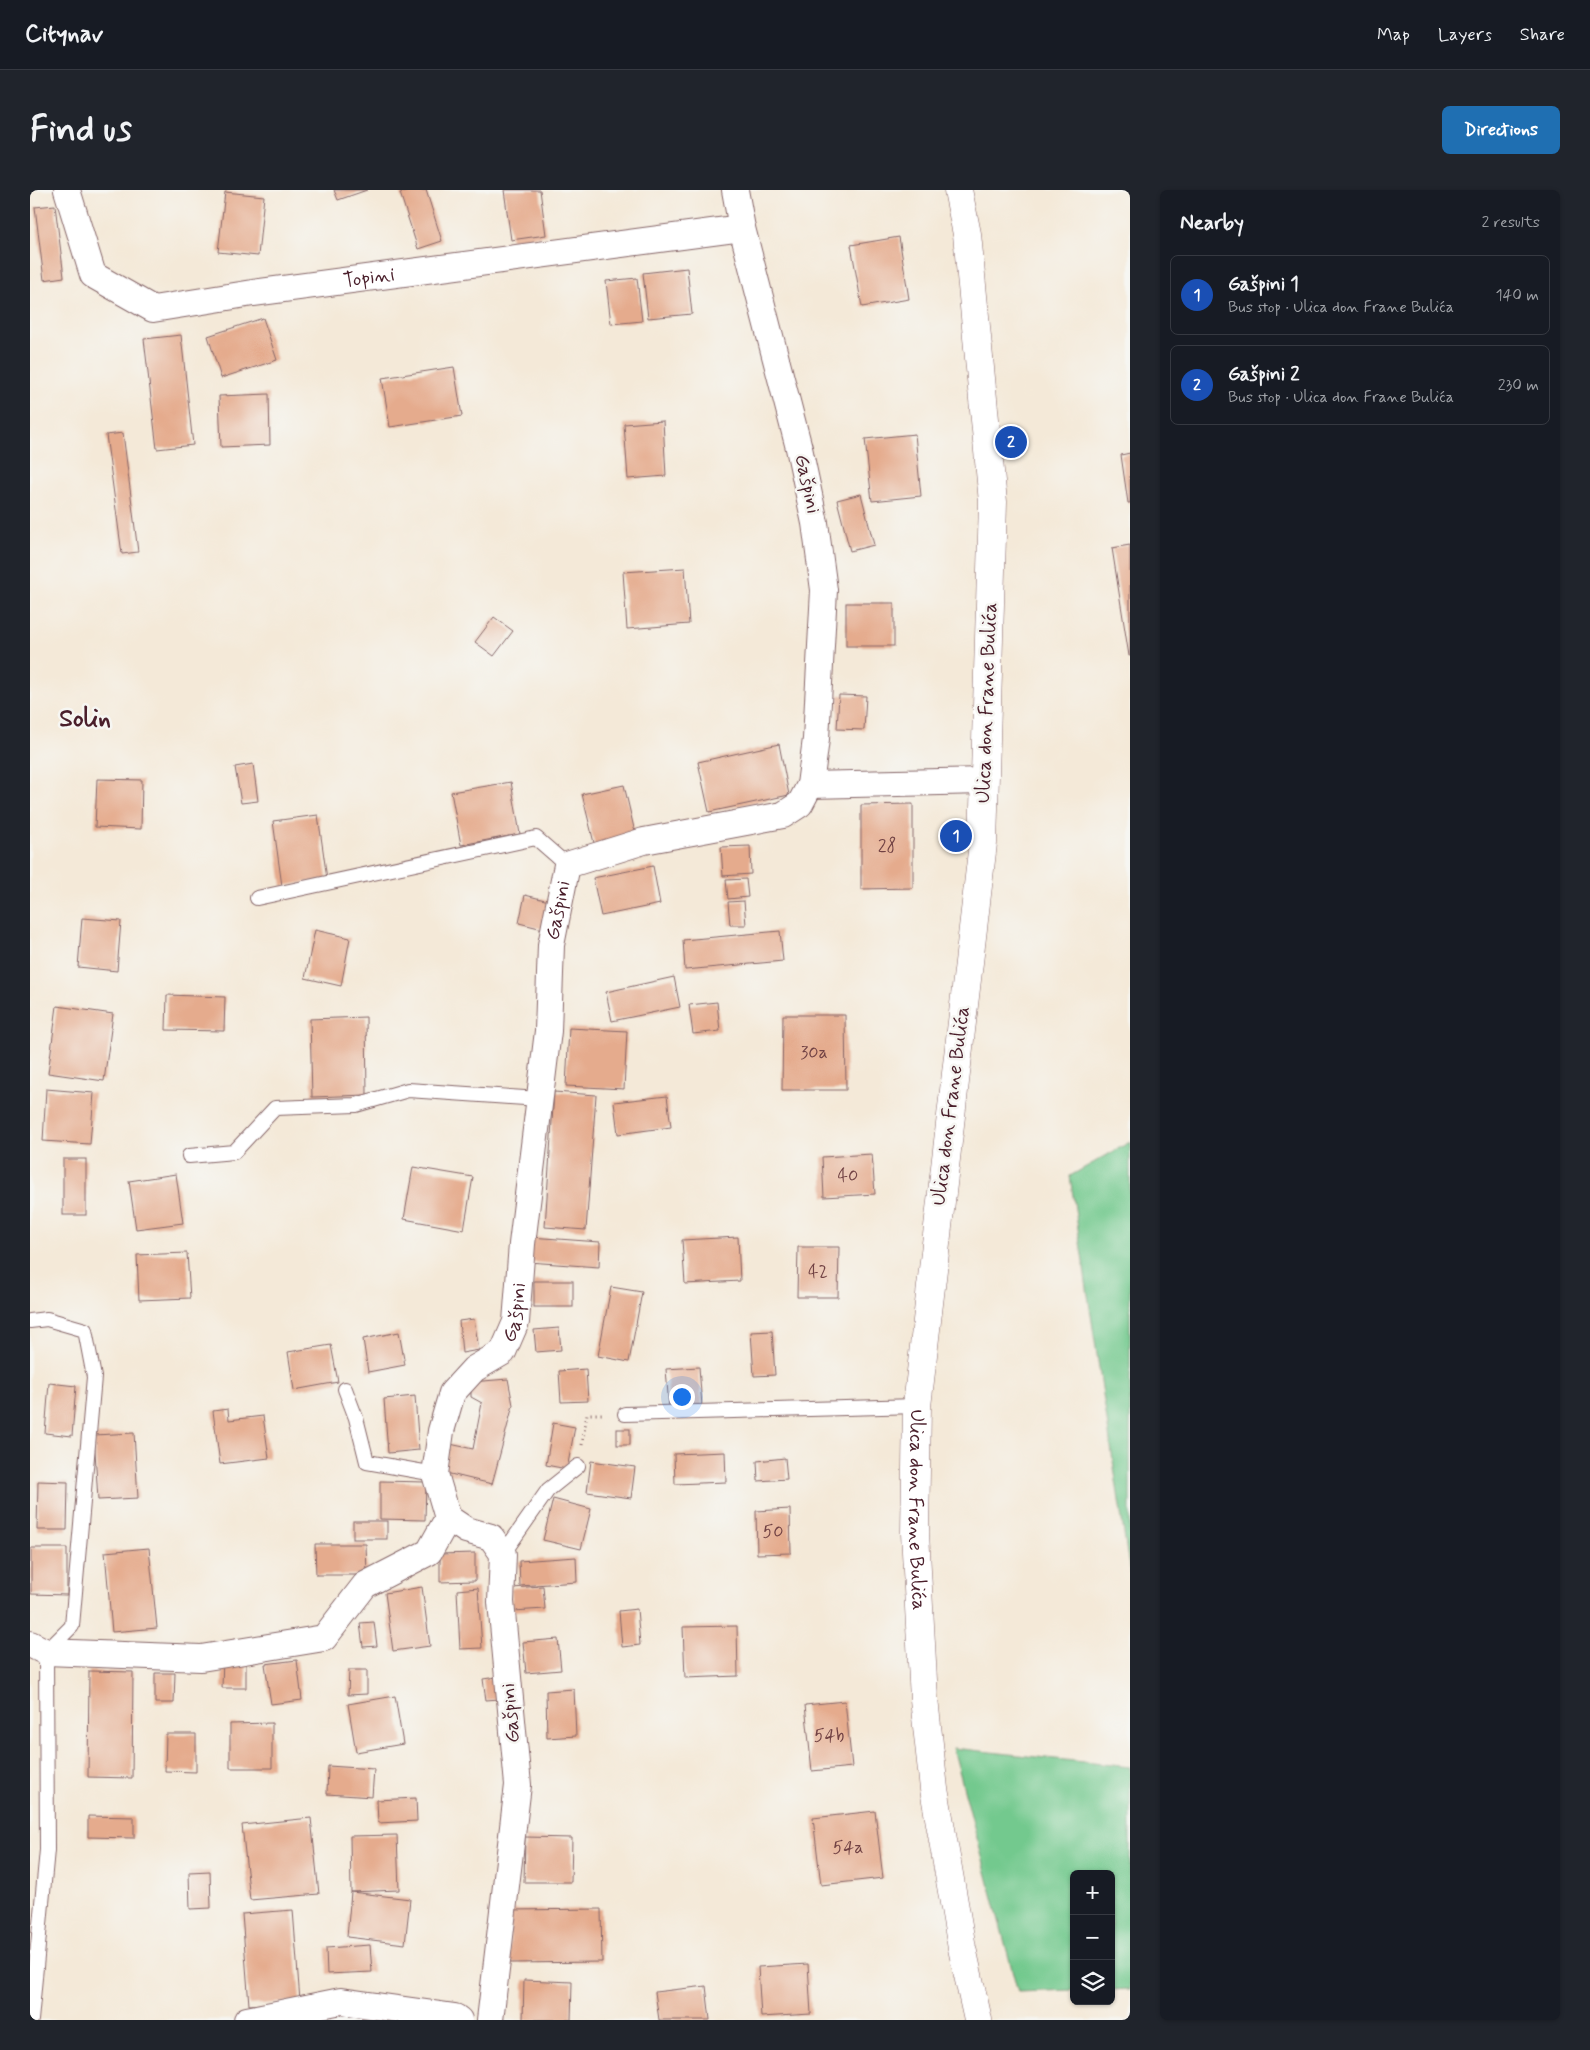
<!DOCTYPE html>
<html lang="en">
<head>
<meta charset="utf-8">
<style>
	:root { --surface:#171b24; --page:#20242c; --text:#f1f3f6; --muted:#9ea1a6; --line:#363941; --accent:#1f6fb2 }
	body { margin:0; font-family:Mynerve,sans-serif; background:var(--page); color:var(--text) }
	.controls { position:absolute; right:15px; bottom:15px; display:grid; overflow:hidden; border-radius:8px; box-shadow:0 1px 4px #0004 }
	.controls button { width:45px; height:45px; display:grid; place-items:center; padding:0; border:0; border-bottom:1px solid var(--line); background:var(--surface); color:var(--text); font:25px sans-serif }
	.you { position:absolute; left:651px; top:1206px; width:18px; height:18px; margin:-12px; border:4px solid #fff; border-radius:50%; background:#1a73e8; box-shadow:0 0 0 8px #1a73e833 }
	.badge { display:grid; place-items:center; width:32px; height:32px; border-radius:50%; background:var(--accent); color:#fff; font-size:16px; font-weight:700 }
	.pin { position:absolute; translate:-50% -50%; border:2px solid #fff; box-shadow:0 1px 5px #0006 }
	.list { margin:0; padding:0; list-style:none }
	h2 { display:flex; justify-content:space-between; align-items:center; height:65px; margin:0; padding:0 20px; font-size:21px }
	h2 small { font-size:16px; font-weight:400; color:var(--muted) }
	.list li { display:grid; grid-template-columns:32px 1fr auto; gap:15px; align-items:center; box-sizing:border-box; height:80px; margin:0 10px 10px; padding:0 10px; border:1px solid var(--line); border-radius:8px }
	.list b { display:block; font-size:19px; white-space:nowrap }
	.list p { margin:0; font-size:16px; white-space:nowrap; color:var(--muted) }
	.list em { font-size:16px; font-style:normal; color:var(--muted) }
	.icon { flex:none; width:28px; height:28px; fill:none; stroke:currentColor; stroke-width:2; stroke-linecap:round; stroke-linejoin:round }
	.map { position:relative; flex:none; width:1100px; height:1830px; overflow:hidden; border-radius:8px }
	header { display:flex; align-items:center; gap:30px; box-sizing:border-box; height:70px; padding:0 25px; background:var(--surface); border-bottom:1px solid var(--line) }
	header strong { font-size:24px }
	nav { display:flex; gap:28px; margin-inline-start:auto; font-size:18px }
	.intro { display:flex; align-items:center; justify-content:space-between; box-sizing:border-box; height:120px; padding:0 30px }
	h1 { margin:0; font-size:35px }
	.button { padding:12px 22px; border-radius:8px; background:var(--accent); color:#fff; font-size:18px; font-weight:700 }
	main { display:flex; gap:30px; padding:0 30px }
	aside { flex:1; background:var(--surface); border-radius:8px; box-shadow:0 1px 4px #0004 }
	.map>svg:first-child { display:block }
</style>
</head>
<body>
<header>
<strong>Citynav</strong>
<nav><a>Map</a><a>Layers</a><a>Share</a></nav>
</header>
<div class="intro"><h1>Find us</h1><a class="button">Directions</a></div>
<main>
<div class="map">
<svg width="1100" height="1830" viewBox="0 0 1100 1830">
	<rect width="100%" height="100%" fill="#f6f6f2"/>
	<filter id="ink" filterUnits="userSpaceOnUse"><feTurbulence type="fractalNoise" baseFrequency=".02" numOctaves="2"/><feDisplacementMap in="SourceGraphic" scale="10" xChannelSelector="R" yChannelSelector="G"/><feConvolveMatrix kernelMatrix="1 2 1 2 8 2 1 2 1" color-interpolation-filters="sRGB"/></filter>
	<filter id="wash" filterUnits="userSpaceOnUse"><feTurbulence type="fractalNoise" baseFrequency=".0096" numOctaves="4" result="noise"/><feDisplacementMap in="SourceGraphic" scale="20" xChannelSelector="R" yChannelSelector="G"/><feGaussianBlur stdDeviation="1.12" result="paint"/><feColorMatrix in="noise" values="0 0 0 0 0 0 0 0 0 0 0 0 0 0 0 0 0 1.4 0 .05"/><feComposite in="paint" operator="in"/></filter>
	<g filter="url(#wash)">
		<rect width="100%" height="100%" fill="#f4e9d8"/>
		<g fill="#73c98e" stroke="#5e745c">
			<path d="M1100,952V1383L1040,986Z"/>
			<path d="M923,1558L1100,1577V1799L1081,1800V1684H1044V1800L988,1802Z"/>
		</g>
		<g id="blocks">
			<g fill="#e5ab8d">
				<path d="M304,0H337L308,10Z"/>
				<path d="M378,0H396L412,51L388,59L370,3Z"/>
				<path d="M474,0H510L516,45L481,50Z"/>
				<path d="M195,2L234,6L228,66L188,62Z"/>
				<path d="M25,15L34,87L14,90L5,17Z"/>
				<path d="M869,47L879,109L832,117L821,55Z"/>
				<path d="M657,78L662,124L618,128L613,83Z"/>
				<path d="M607,88L612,131L581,134L576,91Z"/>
				<path d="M233,128L247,170L191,188L178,146Z"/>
				<path d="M151,145L163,255L127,259L114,149Z"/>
				<path d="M424,177L432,226L360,237L352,188Z"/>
				<path d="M239,204L240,255L191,257L189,206Z"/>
				<path d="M633,231L636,286L598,289L594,234Z"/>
				<path d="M93,243L108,362L92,364L76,245Z"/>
				<path d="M885,244L891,306L842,311L835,249Z"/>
				<path d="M1100,263V313H1098L1091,265Z"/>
				<path d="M831,304L844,355L820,361L807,310Z"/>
				<path d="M1100,355V466H1099L1082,358Z"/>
				<path d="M655,378L659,434L597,439L593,382Z"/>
				<rect x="816" y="413" width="48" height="43"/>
				<path d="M464,427L483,441L464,466L445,452Z"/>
				<path d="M809,505L836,506L834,540L807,539Z"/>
				<path d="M749,554L759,605L679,622L668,572Z"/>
				<path d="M223,574L228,611L211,613L205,577Z"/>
				<path d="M67,589L112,590L111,639L65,637Z"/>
				<path d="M481,592L490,644L431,655L421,602Z"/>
				<path d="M594,595L606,647L565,657L552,604Z"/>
				<path d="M883,614V698L831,699V615Z"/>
				<path d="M288,625L297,689L252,696L243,631Z"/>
				<path d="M720,656L721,684L693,686L691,657Z"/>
				<path d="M623,676L630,714L571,726L563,688Z"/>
				<path d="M716,689L718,707L698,709L696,690Z"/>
				<path d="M495,705L519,711L513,739L489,733Z"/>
				<path d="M714,711L716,735H700L698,712Z"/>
				<path d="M52,728L91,731L87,781L48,777Z"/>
				<path d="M285,740L320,748L311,796L275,788Z"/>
				<path d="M750,741L753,771L655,780L653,750Z"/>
				<path d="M644,787L650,817L582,831L576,802Z"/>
				<path d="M137,805L195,807L194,841L136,840Z"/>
				<path d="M687,812L690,841L663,844L659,815Z"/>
				<path d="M27,816L83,824L74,891L18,883Z"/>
				<path d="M753,825H815L816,900H752Z"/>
				<path d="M336,827L337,905L282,907L280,829Z"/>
				<path d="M539,838L597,841L594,899L536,896Z"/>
				<path d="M16,899L64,903L60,954L13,951Z"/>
				<path d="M524,902L566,905L556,1040L515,1037Z"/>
				<path d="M637,906L641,937L588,944L584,912Z"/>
				<path d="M842,964L845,1004L794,1007L792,967Z"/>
				<rect x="33" y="969" width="23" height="56"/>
				<path d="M383,977L443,987L434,1040L374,1029Z"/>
				<path d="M146,984L153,1033L106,1039L99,991Z"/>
				<path d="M500,1047L570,1052L569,1077L498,1072Z"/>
				<path d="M708,1047L710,1091L655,1094L652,1050Z"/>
				<path d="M768,1057H809L808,1107H767Z"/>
				<path d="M157,1063L160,1108L109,1110L107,1065Z"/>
				<rect x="504" y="1091" width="39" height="26"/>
				<path d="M581,1097L612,1102L599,1172L568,1166Z"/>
				<path d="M444,1129L449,1160L432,1163L429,1131Z"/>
				<path d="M529,1138L531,1160L506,1162L504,1140Z"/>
				<path d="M742,1141L745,1185L724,1186L721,1142Z"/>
				<path d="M369,1142L375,1175L338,1182L333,1149Z"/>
				<path d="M301,1155L308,1192L264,1200L258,1162Z"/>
				<path d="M669,1177L672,1216L639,1218L636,1179Z"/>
				<path d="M556,1179L558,1211L531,1212L529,1181Z"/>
				<path d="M478,1189L483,1215L462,1294L412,1282L420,1254L443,1259L452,1213L441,1207V1192Z"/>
				<path d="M19,1193L46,1196L42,1246L15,1243Z"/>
				<path d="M385,1206L389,1260L358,1263L354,1209Z"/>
				<path d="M198,1219L199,1230L233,1226L239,1268L190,1274L183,1221Z"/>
				<path d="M523,1233L545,1237L537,1279L516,1275Z"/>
				<rect x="587" y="1239" width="13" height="16"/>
				<path d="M104,1243L108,1308L68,1310L64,1245Z"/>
				<path d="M695,1262L696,1292L645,1294L644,1264Z"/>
				<path d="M755,1268L757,1289L728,1291L727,1271Z"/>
				<path d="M561,1271L605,1277L601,1308L557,1302Z"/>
				<path d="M8,1291L38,1292L37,1340H7Z"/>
				<path d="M350,1291L396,1292L395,1330L350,1329Z"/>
				<path d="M523,1309L561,1319L551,1359L513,1350Z"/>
				<path d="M760,1319L761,1363L727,1364L726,1321Z"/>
				<rect x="323" y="1331" width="34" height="18"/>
				<path d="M285,1354H336L337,1385H286Z"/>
				<path d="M1,1358H37V1405L1,1404Z"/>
				<path d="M119,1358L127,1438L82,1442L75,1362Z"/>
				<path d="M445,1363V1391L410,1392V1364Z"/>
				<path d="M546,1367L547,1392L490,1396L489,1371Z"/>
				<path d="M513,1396L515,1419L483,1421L481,1398Z"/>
				<path d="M392,1397L400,1456L363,1461L355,1403Z"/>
				<path d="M448,1398L452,1458L430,1459L427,1400Z"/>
				<path d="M607,1419L610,1455L592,1457L589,1421Z"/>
				<path d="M344,1432L347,1456L333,1457L330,1433Z"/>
				<path d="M707,1436L708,1486L655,1488L653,1437Z"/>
				<path d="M528,1449L531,1480L496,1483L493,1452Z"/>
				<path d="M193,1468L216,1469V1498H192Z"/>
				<path d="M267,1470L272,1510L241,1514L235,1474Z"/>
				<path d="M319,1480H337V1504L318,1505Z"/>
				<path d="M59,1481L103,1482L102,1588L58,1587Z"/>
				<path d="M125,1483H145L144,1513H125Z"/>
				<path d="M467,1487L470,1509L456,1510L453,1489Z"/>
				<path d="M544,1499L546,1546L517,1548L516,1501Z"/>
				<path d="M365,1506L373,1554L326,1562L318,1514Z"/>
				<path d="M815,1511L822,1577L782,1581L775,1515Z"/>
				<path d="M242,1533V1578H200V1534Z"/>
				<path d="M136,1544H166V1582L135,1581Z"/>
				<path d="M298,1576L344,1579L342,1607L297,1604Z"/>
				<path d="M386,1608L387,1631L348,1633L347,1610Z"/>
				<path d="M845,1621L853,1688L791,1695L783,1628Z"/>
				<path d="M58,1626L104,1627V1648L58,1647Z"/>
				<path d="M281,1628L289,1704L220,1710L212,1635Z"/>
				<path d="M367,1645L369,1700L321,1702L380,1709L375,1754L317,1747L321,1702L320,1646Z"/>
				<path d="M495,1647L542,1648L541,1692H494Z"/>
				<path d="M180,1681L181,1718L160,1719L159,1682Z"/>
				<path d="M571,1719L572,1772L480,1773V1720Z"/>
				<path d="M263,1720L270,1811L219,1815L212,1724Z"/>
				<path d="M340,1755L342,1782L297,1784L296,1758Z"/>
				<path d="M778,1774L781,1824L731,1827L728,1777Z"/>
				<path d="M494,1790L542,1792L541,1830H493Z"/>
				<path d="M676,1796L680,1830H629L625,1802Z"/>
			</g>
		</g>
	</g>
	<g filter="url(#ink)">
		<use href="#blocks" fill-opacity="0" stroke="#866668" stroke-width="1"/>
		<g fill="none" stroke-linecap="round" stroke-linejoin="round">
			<defs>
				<g id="service">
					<path d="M227,708L506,648L537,675"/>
					<path d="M159,966L204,962L245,918L326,915L378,900L510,909"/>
					<path d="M0,1131L17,1129L55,1140L64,1187L42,1436L16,1462L17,1660L1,1830"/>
					<path d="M315,1199L326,1228L337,1272L405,1284"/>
					<path d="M595,1224L887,1216"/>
					<path d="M473,1364L518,1300L548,1276"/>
				</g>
				<g id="minor">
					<path id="s1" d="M37,0L63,85L123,119L223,103L712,38"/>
					<path d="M780,595L954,591"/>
					<path d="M0,1454L16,1462L171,1468L294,1448L335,1395L399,1362L418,1328"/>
					<path d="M217,1830L311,1811L425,1827L429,1830"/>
					<path id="s2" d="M460,1830L488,1595L471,1412L473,1364L461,1347L436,1340L418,1328L405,1284L411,1241L422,1203L444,1179L473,1162L486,1132L492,1054L518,841L521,755L537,675L614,651L753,625L770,614L780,595L786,549L794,400L785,333L769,258L712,38L705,0"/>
				</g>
				<g id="tertiary">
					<path id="s3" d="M928,0L937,44L963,312L953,653L887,1216L885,1343L894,1509L904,1599L932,1758L948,1830"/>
				</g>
			</defs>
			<use href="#service" stroke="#866668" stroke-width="16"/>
			<use href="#minor" stroke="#866668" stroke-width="28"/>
			<use href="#tertiary" stroke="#866668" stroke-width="29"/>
			<path stroke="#866668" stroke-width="3" stroke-dasharray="1 4" stroke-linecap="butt" d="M552,1255L557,1224H575"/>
			<use href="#service" stroke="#fff" stroke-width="14"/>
			<use href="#minor" stroke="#fff" stroke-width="26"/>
			<use href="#tertiary" stroke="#fff" stroke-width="28"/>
		</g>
	</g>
	<g text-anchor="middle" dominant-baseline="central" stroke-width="5" stroke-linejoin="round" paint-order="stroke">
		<g font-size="18" fill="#714244">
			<text x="857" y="656">28</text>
			<text x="784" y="863">30a</text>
			<text x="818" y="986">40</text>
			<text x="788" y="1082">42</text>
			<text x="743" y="1342">50</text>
			<text x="799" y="1546">54b</text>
			<text x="818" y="1658">54a</text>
		</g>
		<g font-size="20" fill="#4a1f2b" stroke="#f6f6f2">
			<text stroke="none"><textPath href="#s1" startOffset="376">Topini</textPath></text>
			<text transform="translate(777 294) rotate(78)">Gašpini</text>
			<text transform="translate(957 513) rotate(-88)">Ulica don Frane Bulića</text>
			<text stroke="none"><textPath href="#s2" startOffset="1179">Gašpini</textPath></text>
			<text transform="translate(921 916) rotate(-83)">Ulica don Frane Bulića</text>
			<text stroke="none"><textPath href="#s2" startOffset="774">Gašpini</textPath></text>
			<text stroke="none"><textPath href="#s3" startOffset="1326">Ulica don Frane Bulića</textPath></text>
			<text transform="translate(481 1523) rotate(-95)">Gašpini</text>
		</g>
		<g font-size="25" font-weight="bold" fill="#4a1f2b" stroke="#f6f6f2">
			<text x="55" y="529">Solin</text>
		</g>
	</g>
</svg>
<div class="controls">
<button>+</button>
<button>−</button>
<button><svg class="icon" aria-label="layers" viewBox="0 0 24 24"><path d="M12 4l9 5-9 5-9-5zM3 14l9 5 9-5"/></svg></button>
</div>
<div class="you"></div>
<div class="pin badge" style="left:926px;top:646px;background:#1a4fb4">1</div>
<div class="pin badge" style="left:981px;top:252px;background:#1a4fb4">2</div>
</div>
<aside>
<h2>Nearby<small>2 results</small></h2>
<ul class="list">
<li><span class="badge" style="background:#1a4fb4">1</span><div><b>Gašpini 1</b><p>Bus stop · Ulica don Frane Bulića</p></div><em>140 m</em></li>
<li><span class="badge" style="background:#1a4fb4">2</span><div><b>Gašpini 2</b><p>Bus stop · Ulica don Frane Bulića</p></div><em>230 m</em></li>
</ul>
</aside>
</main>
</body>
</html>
